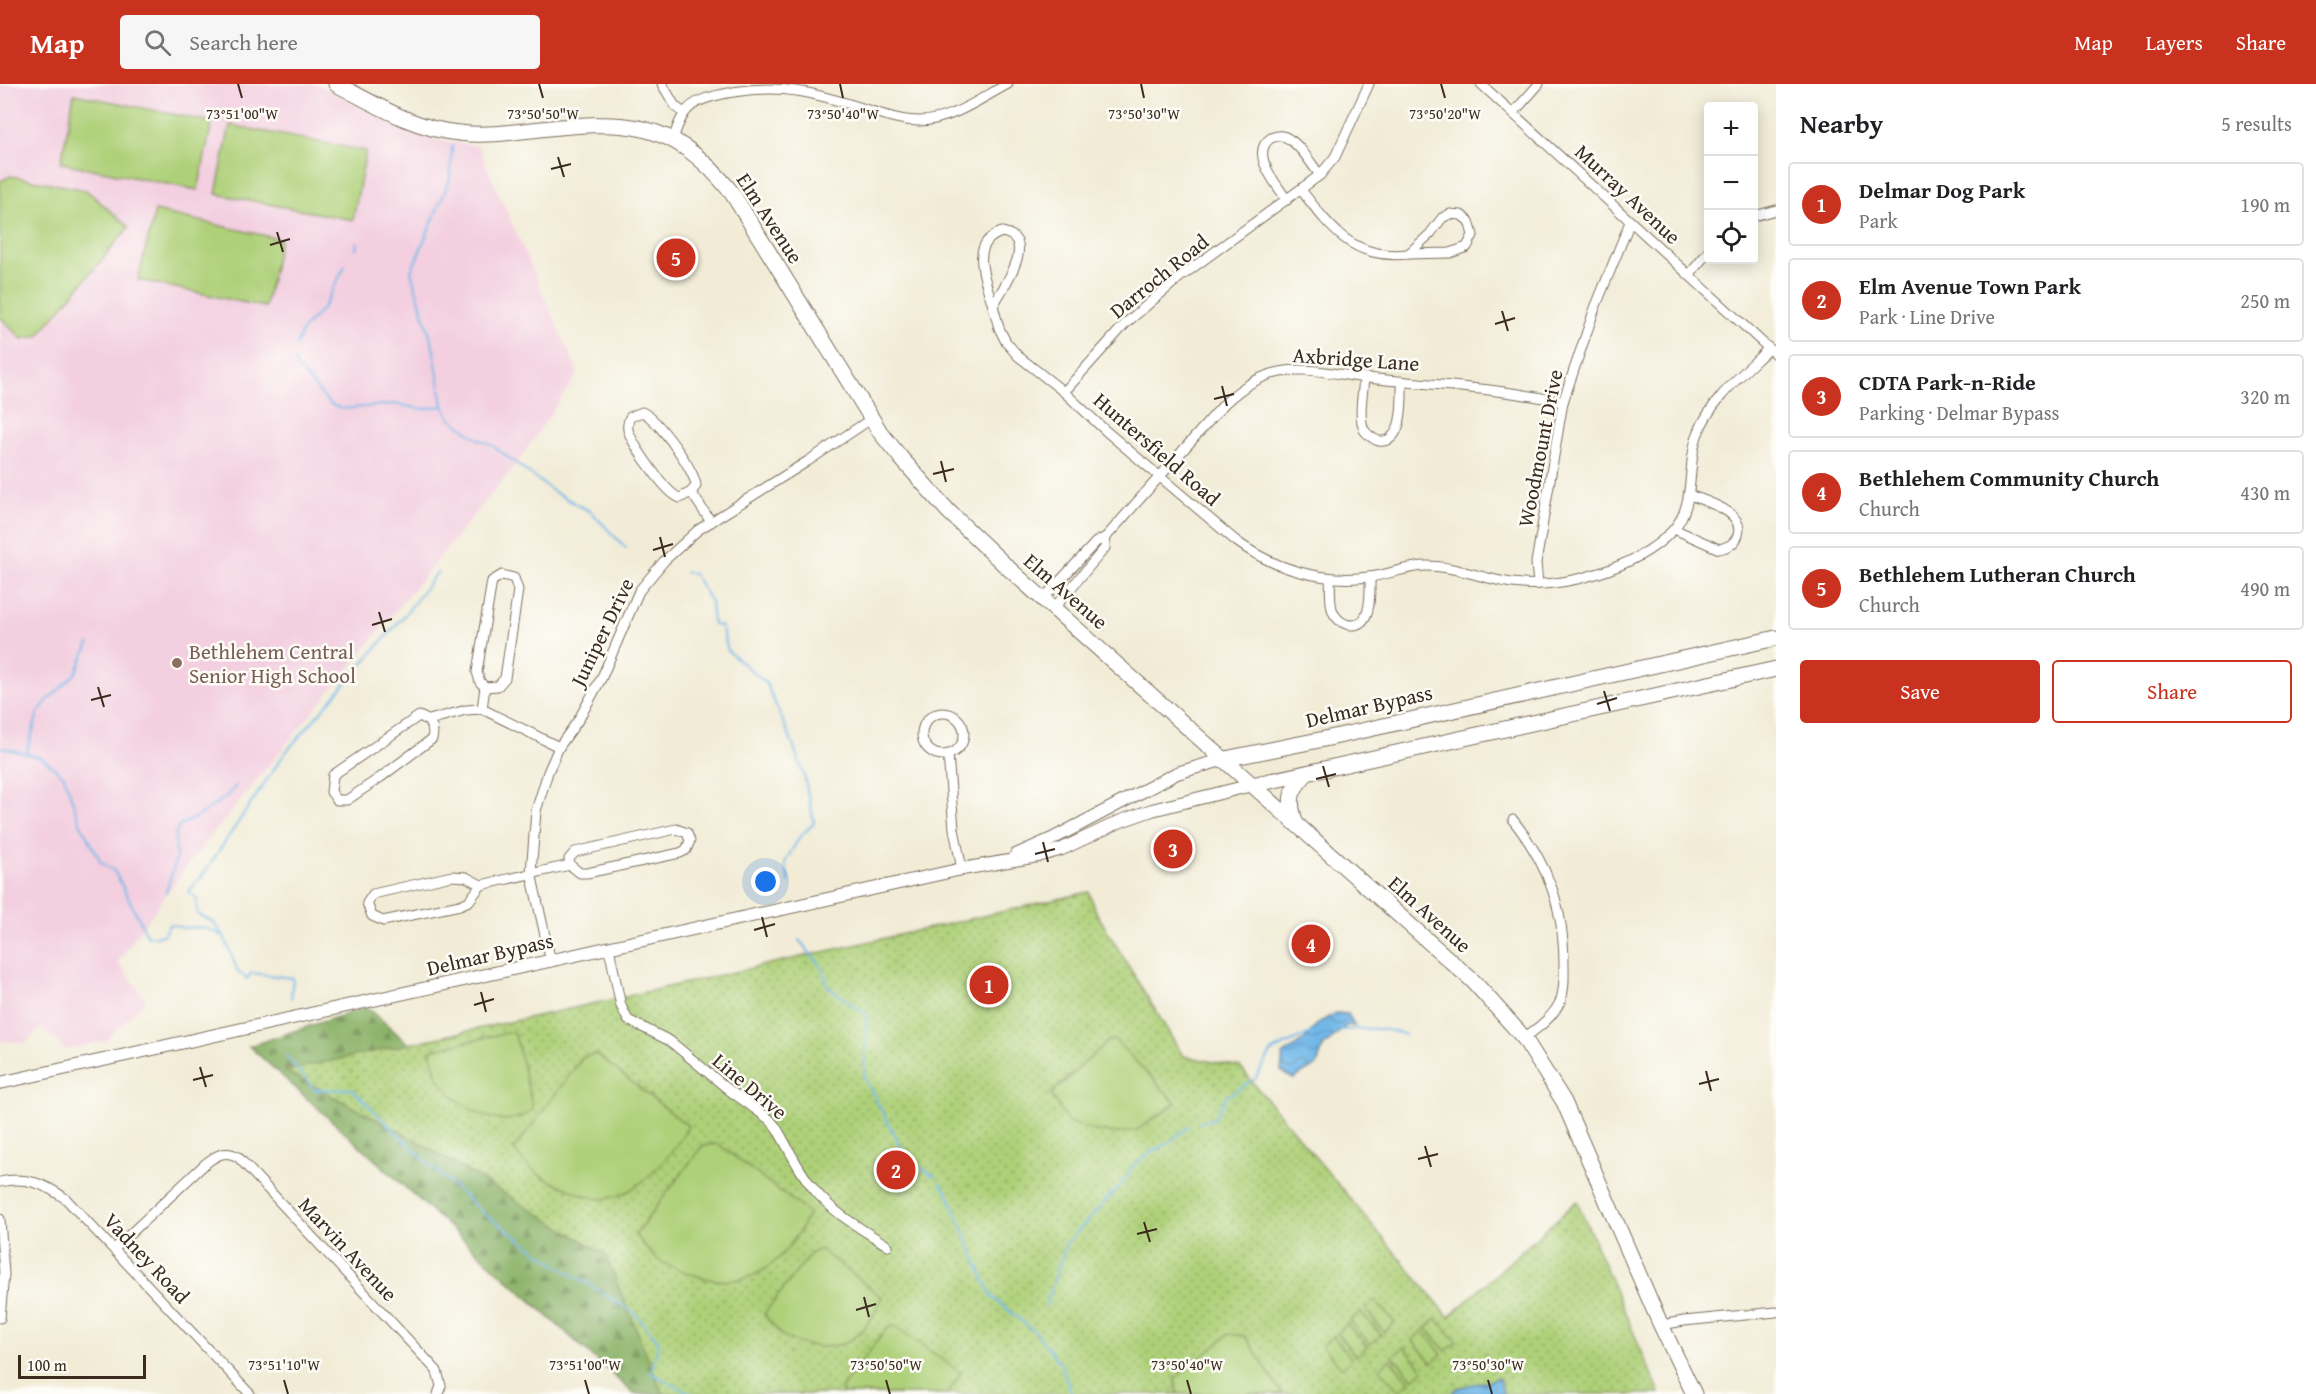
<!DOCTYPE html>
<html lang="en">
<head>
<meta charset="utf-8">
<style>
	:root { --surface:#fff; --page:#f6f6f6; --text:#202124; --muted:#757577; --line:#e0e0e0; --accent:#c8321e }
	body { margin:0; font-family:"Gentium Book Plus",serif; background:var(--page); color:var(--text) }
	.controls { position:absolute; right:18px; top:18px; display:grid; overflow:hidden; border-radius:6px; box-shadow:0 3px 15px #0003 }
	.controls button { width:54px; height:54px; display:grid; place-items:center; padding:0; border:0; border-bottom:2px solid var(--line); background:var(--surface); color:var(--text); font:30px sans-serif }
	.scale { position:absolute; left:18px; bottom:15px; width:128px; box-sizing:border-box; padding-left:6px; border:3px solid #3b2a1e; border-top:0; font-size:16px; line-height:21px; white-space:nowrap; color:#3b2a1e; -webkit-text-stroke:4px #fdfcf7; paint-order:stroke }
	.you { position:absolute; left:766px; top:798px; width:21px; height:21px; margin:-15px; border:4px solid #fff; border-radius:50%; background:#1a73e8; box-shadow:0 0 0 9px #1a73e833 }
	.badge { display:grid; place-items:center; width:39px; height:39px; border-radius:50%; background:var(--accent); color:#fff; font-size:20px; font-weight:700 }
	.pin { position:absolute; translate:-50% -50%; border:3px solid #fff; box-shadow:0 2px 6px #0006 }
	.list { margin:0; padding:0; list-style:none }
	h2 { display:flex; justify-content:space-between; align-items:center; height:78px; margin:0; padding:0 24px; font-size:26px }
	h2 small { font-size:20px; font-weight:400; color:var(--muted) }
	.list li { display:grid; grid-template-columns:39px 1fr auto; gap:18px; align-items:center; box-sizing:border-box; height:84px; margin:0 12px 12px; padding:0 12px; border:2px solid var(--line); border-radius:6px }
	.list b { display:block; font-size:22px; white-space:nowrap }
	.list p { margin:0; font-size:20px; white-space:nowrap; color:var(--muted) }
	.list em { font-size:20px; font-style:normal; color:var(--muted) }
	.actions { display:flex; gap:12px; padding:18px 24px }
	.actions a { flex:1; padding:14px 0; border:2px solid var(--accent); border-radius:6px; text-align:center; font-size:21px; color:var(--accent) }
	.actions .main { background:var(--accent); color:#fff }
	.icon { flex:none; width:33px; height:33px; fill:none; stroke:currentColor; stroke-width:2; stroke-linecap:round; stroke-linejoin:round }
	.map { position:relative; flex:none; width:1776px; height:1310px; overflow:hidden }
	header { display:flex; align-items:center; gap:36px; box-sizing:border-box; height:84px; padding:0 30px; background:var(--accent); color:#fff }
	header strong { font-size:28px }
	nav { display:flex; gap:33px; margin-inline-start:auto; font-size:21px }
	.search { width:420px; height:54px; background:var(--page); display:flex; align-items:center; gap:15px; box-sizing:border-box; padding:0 21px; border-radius:6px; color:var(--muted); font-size:22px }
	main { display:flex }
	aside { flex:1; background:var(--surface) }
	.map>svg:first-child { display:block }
</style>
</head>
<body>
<header>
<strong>Map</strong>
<div class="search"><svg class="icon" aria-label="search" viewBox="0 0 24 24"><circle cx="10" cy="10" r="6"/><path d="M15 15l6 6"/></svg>Search here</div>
<nav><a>Map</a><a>Layers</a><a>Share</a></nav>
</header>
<main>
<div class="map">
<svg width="1776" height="1310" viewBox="0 0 1776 1310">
	<defs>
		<pattern id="forest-firs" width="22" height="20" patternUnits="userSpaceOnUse" patternTransform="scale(1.5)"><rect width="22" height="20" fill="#8ab268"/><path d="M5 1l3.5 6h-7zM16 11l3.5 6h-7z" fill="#729155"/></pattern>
		<pattern id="park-dots" width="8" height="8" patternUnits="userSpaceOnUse" patternTransform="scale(1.5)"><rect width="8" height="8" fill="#aed078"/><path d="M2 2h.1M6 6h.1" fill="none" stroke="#8fa962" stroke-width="1.8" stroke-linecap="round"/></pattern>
		<pattern id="water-waves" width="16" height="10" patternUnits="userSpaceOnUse" patternTransform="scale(1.5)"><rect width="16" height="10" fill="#71b7e8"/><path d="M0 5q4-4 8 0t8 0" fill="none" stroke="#5e95bb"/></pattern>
	</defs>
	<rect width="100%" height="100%" fill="#fdfcf7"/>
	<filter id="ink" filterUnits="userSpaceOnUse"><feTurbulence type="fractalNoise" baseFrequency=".0167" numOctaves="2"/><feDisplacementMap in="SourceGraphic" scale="12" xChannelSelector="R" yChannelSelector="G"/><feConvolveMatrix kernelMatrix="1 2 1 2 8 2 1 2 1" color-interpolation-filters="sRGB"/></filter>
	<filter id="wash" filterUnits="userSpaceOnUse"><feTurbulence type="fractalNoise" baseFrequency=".008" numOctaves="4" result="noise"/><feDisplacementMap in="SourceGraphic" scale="24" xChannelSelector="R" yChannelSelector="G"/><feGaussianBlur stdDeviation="1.35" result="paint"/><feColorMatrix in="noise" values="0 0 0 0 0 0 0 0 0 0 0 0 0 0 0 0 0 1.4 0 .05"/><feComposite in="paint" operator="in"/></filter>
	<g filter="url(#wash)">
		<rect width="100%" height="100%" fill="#f2ecd7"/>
		<path fill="#f3cfe0" d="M0,0H317L405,45L439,56L478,62L578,289L521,374L185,784L118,878L146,916L107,956L66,966L41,944L25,959L0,957Z"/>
		<path fill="url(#forest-firs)" stroke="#626e43" stroke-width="1.5" d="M367,923L728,1242L821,1310H634L249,962Z"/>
		<path fill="url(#park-dots)" stroke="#747d4b" stroke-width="1.5" d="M1089,808L1097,830L1183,972L1240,983L1449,1233L1577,1117L1660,1310H663L605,1170L414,1055L285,987L628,912Z"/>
		<g fill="#aed078" stroke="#747d4b" stroke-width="1.5">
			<path d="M74,10L212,38L198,106L61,79Z"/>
			<path d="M230,41L366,67L353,136L216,110Z"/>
			<path d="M11,92L86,106L129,143L38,252L22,255L0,233V97Z"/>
			<path d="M155,127L280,155L265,223L138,196Z"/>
			<path d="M510,948L515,950L533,1025C503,1052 455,1023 438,993C434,985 432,974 430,966Z"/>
			<path d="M1115,956L1176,1019L1137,1046L1119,1049L1096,1047L1068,1038L1051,1010L1108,957Z"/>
			<path d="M596,970L688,1042C674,1070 637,1113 603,1115C590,1115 576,1108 564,1103C545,1096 524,1083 514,1065L583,973Z"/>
			<path d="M718,1060L809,1129C785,1180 748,1211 691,1190C680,1186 667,1182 657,1175C649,1168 642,1158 635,1151L703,1061Z"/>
			<path d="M820,1165L882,1213C876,1227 869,1241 857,1251C839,1268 802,1265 782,1251C776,1246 770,1237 764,1230L811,1169Z"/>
			<path d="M1375,1216L1395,1239L1384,1248L1365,1225Z"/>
			<path d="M1361,1228L1381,1251L1370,1260L1350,1237Z"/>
			<path d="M1437,1235L1457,1258L1446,1267L1426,1244Z"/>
			<path d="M1347,1240L1367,1263L1356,1272L1337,1249Z"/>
			<path d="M895,1242L961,1289L948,1310H844L841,1305L887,1244Z"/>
			<path d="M1423,1247L1442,1270L1432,1279L1412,1256Z"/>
			<path d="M1229,1250L1245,1252L1282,1310H1178L1175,1295Z"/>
			<path d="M1333,1252L1352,1275L1342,1284L1322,1262Z"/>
			<path d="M1404,1263L1424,1286L1413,1295L1393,1272Z"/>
			<path d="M1390,1275L1410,1298L1399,1307L1379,1285Z"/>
		</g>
		<g fill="url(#water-waves)" stroke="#567083" stroke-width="1.5">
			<path d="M1336,929L1348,930L1355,942L1347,941L1323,963L1317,981L1293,995L1281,987L1283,971L1305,955L1318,939Z"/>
			<path d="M1500,1294L1503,1310H1452L1457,1304Z"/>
		</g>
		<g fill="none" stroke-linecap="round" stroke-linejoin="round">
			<g stroke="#71b7e8" stroke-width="2">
				<path d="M452,62L450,95L411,188L433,262L443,321L450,334L478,355L492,361L554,408L591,428L626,464"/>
				<path d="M356,165L357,158"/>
				<path d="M296,262L303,245L323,224L345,182"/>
				<path d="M295,277L297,283L330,320L342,325L396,320L421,325L443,322"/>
				<path d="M685,488L694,490L711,518L713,541L721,542L728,567L766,599L792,658L804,691L814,739L799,754L785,778L789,798"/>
				<path d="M0,663L42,674L64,692L80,739L101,778L115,788L148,853L163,851L170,840L183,844L203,843L224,852L238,888L247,895L251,889L293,894L291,914"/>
				<path d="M26,670L38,629L47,617L76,589L89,560"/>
				<path d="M166,808L176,776L175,751L180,741L195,734L225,714L236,702"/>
				<path d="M224,852L213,838L197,830V814L188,808L202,792L285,669L404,532L438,487"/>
				<path d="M799,856L821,882L828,903L867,931L864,993L909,1078L935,1092"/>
				<path d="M1339,946C1360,945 1386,942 1405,951"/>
				<path d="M286,972L315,1006L352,1005L416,1068L483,1129L555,1180L635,1229L659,1258L651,1289L691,1310"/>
				<path d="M1198,1039L1215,1034L1226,1013L1255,995L1272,967L1313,948"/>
				<path d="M940,1099L948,1110L991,1212L1036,1249L1060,1279L1072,1310"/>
				<path d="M1046,1222L1066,1160L1124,1097L1133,1082L1150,1069L1170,1058L1189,1042"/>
			</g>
		</g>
	</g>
	<g filter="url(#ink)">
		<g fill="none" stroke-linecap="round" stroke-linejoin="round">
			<defs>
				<g id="minor">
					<path d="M662,0L675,22L684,29"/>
					<path d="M1481,0L1776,271"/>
					<path d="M1514,28L1539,0"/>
					<path d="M673,55C676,47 679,37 684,30C693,15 717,11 733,8C783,0 815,9 862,24C881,30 900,37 920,37C952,36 981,14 1008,0"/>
					<path d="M1302,107C1332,146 1354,176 1408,170"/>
					<path d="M1287,116C1278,102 1248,69 1271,54C1277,51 1283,51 1289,55C1302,63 1311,80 1320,91"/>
					<path d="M1450,130L1461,131L1469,137L1473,151L1467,163L1450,169L1408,170L1430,150L1442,134Z"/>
					<path d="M1754,132L1776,126"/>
					<path d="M1002,148C1040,155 1002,204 993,222C986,197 967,159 1002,148Z"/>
					<path d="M1689,191L1708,168"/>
					<path d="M993,222L999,244L1006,258L1018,272L1064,308L1107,348L1236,457C1274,485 1322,499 1369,493C1388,491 1407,482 1427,482C1456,482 1483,495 1512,499C1562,506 1637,484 1672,447C1697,421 1686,383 1697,352C1710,316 1743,290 1769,264"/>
					<path d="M1364,294C1363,309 1358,331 1364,346C1367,350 1374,356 1379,357C1405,360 1402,313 1402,297"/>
					<path d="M1064,308L1126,239L1180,193L1320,91L1335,73L1369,0"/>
					<path d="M642,328C657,334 695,386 696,402L691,408L680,414C666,410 633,361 628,346C627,341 628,338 630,333Z"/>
					<path d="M691,408L711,438"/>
					<path d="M1674,445L1719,465C1728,463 1735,460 1738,451C1745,427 1706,418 1690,411"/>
					<path d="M502,491L514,494L518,506L505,594L498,602L485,603L480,598L477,588L492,497Z"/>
					<path d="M1330,494C1331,505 1329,518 1333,528C1336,534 1340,538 1346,540C1373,548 1370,508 1370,493"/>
					<path d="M1538,500L1536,479L1563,318L1595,224L1630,138"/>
					<path d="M1043,515L1096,458L1106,453L1225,319C1241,304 1258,292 1280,288C1308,282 1339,291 1367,294C1433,301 1498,304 1563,318"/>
					<path d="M1054,524L1105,464L1106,453"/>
					<path d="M482,625L485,603"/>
					<circle cx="943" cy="650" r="21"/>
					<path d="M419,632C430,636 435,643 432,655L381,693L347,716H337L331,708L333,691Z"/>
					<path d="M429,636L466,626L482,625L559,663"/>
					<path d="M948,670L954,745L962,785"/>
					<path d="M1513,736C1548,780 1564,824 1564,881C1564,893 1565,906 1560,918C1553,933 1538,944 1524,954"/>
					<path d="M676,745L687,749L690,757L686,766L680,769L587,789H580L570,781L569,775L575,768Z"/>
					<path d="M452,792L466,793L481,801L469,817L460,821L383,837L372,832L367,819L373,810Z"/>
					<path d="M481,801L570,781"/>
					<path d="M609,864L621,922L628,936L670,957L729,1006L769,1035L776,1043C788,1063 798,1086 813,1104C832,1129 862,1145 888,1162"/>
					<path d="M551,878L531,789L536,727L548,688L559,663L579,635L602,593L639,507L664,477L698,446L808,377L871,335"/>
					<path d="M0,1098C26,1092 45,1100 66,1115L250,1310"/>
					<path d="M0,1135L4,1190L0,1234"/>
					<path d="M114,1165L205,1080C215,1072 225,1065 238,1073L437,1287L441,1302L438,1310"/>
					<path d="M1661,1241L1684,1237L1776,1228"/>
				</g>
				<g id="tertiary">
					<path d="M1016,771L1052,755L1177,689L1225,675"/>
					<path d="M0,999L962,785L1038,772L1062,765L1121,737L1152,726L1252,701"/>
				</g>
				<g id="primary">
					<path d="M336,0C375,20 414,45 459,49C483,52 507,49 532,46C622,36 671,32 732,109L880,348L901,374L948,427L1007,483L1473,897L1524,954L1564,1018L1659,1237L1694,1310"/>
					<path d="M1225,675L1334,653L1776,554"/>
					<path d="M1252,701L1776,585"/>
					<path d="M1296,740C1288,716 1289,708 1306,690"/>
				</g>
			</defs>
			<use href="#minor" stroke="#7b6e5f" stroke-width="11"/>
			<use href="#tertiary" stroke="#7b6e5f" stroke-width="14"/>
			<use href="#primary" stroke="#7b6e5f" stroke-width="17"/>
			<use href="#minor" stroke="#fff" stroke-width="9"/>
			<use href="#tertiary" stroke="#fff" stroke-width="12"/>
			<use href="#primary" stroke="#fff" stroke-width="15"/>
		</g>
	</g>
	<path fill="none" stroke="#3b2a1e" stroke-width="2" d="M238,0L242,14M539,0L543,14M840,0L843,14M1141,0L1144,14M1441,0L1445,14M558,73L564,93M551,85L571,80M277,148L283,168M270,161L290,155M1502,227L1508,247M1495,240L1515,234M1222,302L1227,322M1214,315L1234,310M941,377L946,398M933,390L954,385M660,453L665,473M653,466L673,460M379,528L385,548M372,541L392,535M98,603L104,623M1604,607L1610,627M91,616L111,611M1597,620L1617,614M1323,682L1329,703M1316,695L1336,690M1043,758L1048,778M1035,770L1055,765M762,833L767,853M754,846L775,840M481,908L486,928M474,921L494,915M200,983L206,1003M1706,987L1711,1007M193,996L213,991M1699,1000L1719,995M1425,1062L1431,1083M1418,1075L1438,1070M1144,1138L1150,1158M1137,1150L1157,1145M864,1213L869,1233M856,1226L876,1220M284,1296L288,1310M585,1296L589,1310M886,1296L890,1310M1187,1296L1191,1310M1488,1296L1492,1310"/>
	<circle fill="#8d6e63" stroke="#fdfcf7" stroke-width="2" cx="177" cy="579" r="6"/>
	<g text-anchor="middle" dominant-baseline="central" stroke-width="5" stroke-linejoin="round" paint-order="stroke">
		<g font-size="21" fill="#3b2a1e" stroke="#fdfcf7">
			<text transform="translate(1628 110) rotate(43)">Murray Avenue</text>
			<text transform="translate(770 134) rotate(57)">Elm Avenue</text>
			<text transform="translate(1159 192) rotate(-39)">Darroch Road</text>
			<text transform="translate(1356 275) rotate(4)">Axbridge Lane</text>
			<text transform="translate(1540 364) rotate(-79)">Woodmount Drive</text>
			<text transform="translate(1157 365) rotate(41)">Huntersfield Road</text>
			<text transform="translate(1066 507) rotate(41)">Elm Avenue</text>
			<text transform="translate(602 548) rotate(-64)">Juniper Drive</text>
			<text transform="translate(1369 622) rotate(-13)">Delmar Bypass</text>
			<text transform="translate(1430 830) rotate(42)">Elm Avenue</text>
			<text transform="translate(490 870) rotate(-13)">Delmar Bypass</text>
			<text transform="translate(750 1002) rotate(40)">Line Drive</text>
			<text transform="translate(348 1165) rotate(47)">Marvin Avenue</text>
			<text transform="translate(147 1174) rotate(47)">Vadney Road</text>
		</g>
		<g font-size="21" fill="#785e54" stroke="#fdfcf7" text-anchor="start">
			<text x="189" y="567">Bethlehem Central<tspan x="189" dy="24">Senior High School</tspan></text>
		</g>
	</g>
	<g font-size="15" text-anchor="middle" fill="#3b2a1e" stroke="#fdfcf7" stroke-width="5" stroke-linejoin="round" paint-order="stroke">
		<text x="242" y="35">73°51'00"W</text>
		<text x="543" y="35">73°50'50"W</text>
		<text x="843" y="35">73°50'40"W</text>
		<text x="1144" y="35">73°50'30"W</text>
		<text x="1445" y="35">73°50'20"W</text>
		<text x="284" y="1286">73°51'10"W</text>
		<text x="585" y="1286">73°51'00"W</text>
		<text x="886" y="1286">73°50'50"W</text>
		<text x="1187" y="1286">73°50'40"W</text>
		<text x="1488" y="1286">73°50'30"W</text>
	</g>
</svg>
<div class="controls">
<button>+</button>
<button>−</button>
<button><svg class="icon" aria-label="locate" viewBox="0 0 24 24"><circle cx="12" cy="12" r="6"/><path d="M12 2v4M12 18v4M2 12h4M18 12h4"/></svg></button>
</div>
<div class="scale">100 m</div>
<div class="you"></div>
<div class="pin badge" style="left:989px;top:901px">1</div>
<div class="pin badge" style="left:896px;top:1086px">2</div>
<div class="pin badge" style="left:1173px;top:765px">3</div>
<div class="pin badge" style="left:1311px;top:860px">4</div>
<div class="pin badge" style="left:676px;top:174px">5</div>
</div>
<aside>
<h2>Nearby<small>5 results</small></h2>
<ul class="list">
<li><span class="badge">1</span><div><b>Delmar Dog Park</b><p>Park</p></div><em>190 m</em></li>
<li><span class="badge">2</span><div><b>Elm Avenue Town Park</b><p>Park · Line Drive</p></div><em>250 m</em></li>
<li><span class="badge">3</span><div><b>CDTA Park-n-Ride</b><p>Parking · Delmar Bypass</p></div><em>320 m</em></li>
<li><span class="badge">4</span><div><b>Bethlehem Community Church</b><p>Church</p></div><em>430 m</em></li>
<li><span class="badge">5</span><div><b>Bethlehem Lutheran Church</b><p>Church</p></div><em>490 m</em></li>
</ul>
<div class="actions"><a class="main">Save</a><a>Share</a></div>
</aside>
</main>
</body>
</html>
